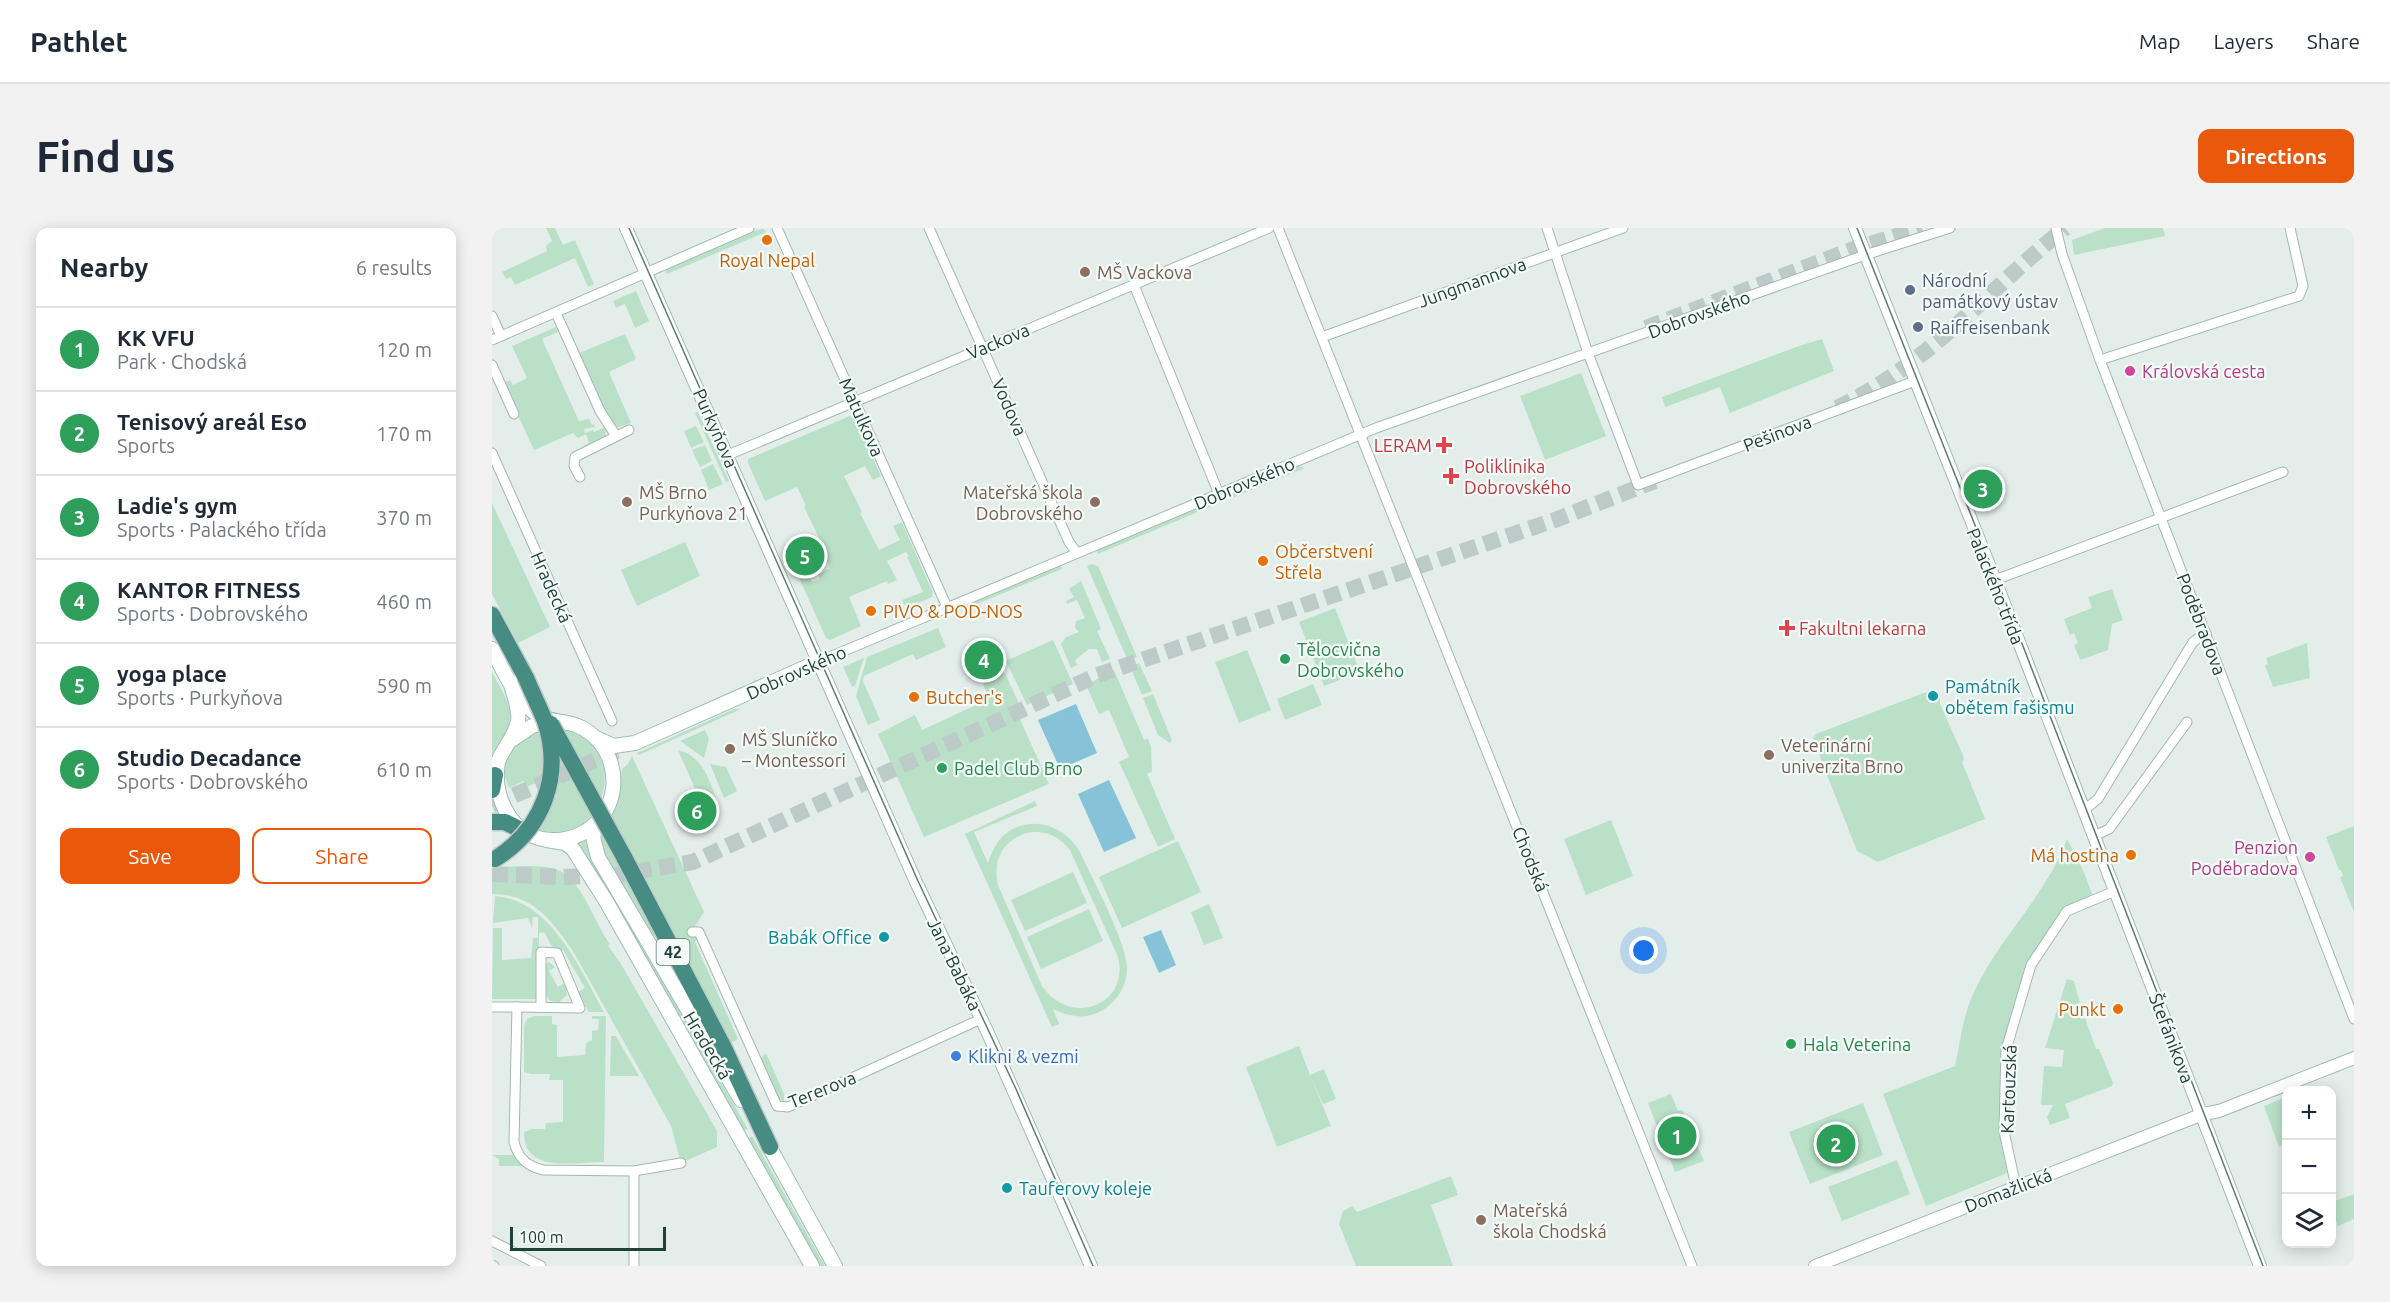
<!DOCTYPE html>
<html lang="en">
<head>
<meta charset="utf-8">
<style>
	:root { --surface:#fff; --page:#f2f2f3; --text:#1f2937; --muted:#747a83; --line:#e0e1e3; --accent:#ea580c }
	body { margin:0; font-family:Ubuntu,sans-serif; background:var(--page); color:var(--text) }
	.controls { position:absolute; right:18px; bottom:18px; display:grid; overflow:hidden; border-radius:12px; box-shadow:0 3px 15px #0003 }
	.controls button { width:54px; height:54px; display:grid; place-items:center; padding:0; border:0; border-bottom:2px solid var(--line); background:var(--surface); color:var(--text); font:30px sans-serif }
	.scale { position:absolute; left:18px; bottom:15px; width:156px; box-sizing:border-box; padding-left:6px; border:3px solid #20413b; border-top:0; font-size:16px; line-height:21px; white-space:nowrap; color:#20413b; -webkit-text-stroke:4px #f4faf7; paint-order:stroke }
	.you { position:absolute; left:1152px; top:723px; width:21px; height:21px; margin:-15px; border:4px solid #fff; border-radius:50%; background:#1a73e8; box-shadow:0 0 0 9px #1a73e833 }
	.badge { display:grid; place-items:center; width:39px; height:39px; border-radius:50%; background:var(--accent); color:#fff; font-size:20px; font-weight:700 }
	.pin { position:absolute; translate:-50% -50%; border:3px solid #fff; box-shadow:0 2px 6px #0006 }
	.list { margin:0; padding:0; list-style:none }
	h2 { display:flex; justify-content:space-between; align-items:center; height:78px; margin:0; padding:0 24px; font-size:26px }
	h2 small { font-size:20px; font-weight:400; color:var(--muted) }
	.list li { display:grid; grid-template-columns:39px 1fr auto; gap:18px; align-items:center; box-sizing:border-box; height:84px; padding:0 24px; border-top:2px solid var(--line) }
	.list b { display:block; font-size:22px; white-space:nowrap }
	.list p { margin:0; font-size:20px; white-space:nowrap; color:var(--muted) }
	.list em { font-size:20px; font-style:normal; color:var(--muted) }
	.actions { display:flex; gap:12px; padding:18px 24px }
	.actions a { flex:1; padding:14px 0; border:2px solid var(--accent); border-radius:12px; text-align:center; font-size:21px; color:var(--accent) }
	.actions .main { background:var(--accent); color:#fff }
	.icon { flex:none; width:33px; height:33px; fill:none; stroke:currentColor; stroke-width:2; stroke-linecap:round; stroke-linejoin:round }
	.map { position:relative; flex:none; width:1862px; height:1038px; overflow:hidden; border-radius:12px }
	header { display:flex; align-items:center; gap:36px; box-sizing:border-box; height:84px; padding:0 30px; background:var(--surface); border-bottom:2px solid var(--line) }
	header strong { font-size:28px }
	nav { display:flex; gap:33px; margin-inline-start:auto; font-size:21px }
	.intro { display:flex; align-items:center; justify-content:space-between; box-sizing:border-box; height:144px; padding:0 36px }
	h1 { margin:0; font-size:42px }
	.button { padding:15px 27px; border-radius:12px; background:var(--accent); color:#fff; font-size:21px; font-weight:700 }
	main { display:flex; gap:36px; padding:0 36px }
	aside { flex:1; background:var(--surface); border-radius:12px; box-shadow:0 3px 15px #0003 }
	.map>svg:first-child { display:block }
</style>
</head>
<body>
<header>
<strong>Pathlet</strong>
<nav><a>Map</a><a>Layers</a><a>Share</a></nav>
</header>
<div class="intro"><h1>Find us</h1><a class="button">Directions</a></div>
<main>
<aside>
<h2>Nearby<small>6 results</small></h2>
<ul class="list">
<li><span class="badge" style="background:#2e9e5b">1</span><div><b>KK VFU</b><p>Park · Chodská</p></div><em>120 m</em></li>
<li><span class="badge" style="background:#2e9e5b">2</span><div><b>Tenisový areál Eso</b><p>Sports</p></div><em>170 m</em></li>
<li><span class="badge" style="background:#2e9e5b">3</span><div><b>Ladie's gym</b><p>Sports · Palackého třída</p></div><em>370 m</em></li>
<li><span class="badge" style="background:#2e9e5b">4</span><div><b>KANTOR FITNESS</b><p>Sports · Dobrovského</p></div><em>460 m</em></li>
<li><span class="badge" style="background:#2e9e5b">5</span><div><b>yoga place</b><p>Sports · Purkyňova</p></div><em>590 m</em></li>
<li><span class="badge" style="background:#2e9e5b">6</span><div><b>Studio Decadance</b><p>Sports · Dobrovského</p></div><em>610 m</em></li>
</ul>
<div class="actions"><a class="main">Save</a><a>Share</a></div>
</aside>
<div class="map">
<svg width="1862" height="1038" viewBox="0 0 1862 1038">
	<rect width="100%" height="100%" fill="#e3eeea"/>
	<g fill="#bae1c8" fill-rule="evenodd">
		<path d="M54,0H63L71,17L83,12L102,56L96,59L83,30L23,57L19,49L14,51L10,44L55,23L54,18L60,13Z"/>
		<path d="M1613,0H1671L1673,8L1582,27L1580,12Z"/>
		<path d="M272,1L274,4L175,46L173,42L261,3Z"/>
		<path d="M144,63L157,93L143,100L133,76L124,80L121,73Z"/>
		<path d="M64,99L66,104L50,111L87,193L97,191L100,197L102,196L103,199L92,201L93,205L101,202L102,204L113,199L114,207L111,211L88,220L97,215L94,206L86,210L81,205L42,222L11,155L18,152L21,157L35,150L20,118Z"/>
		<path d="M133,106L144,131L117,144L139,195L124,200L116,190L85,126Z"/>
		<path d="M1330,111L1342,143L1238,185L1228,159L1173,179L1170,169L1307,118Z"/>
		<path d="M1089,145L1114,208L1053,232L1028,168Z"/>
		<path d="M206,184L237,253L234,254L203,185Z"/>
		<path d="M358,188L363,190L389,248L381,252L373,238L352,248L370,284L368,285L387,322L408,312L401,298L410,294L441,365L440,369L414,380L410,372L431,364L415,329L417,328L414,324L395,333L405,352L396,356L395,353L357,369L369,398L338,412L334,410L303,341L311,337L315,350L317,349L320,354L328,351L326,346L338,340L326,314L328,312L312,279L314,278L305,259L273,273L256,235V231Z"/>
		<path d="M204,198L212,214L199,220L192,203Z"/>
		<path d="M213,217L220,233L208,239L200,222Z"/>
		<path d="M221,236L231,256L217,262L209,242Z"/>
		<path d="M808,238L813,240L740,270L739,267Z"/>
		<path d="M0,275L58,399L26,415L0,366Z"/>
		<path d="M719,275L720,278L606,326L605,322Z"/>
		<path d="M193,314L208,348L145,378L129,342Z"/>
		<path d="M600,336L606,338L645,429L636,433L595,338Z"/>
		<path d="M568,337L570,341L473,381L470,380L472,377Z"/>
		<path d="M589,353L609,401L605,403L618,431L610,434L605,421H597L583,432L585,437L579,440L569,416L574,409L587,404L583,400L584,393L593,390L585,372L575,376L574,373L582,369L577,361Z"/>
		<path d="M1620,361L1631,392L1620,396L1616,422L1588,432L1582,417L1586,415L1582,405L1578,407L1572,391L1600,380L1596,369Z"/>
		<path d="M843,380L868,444L832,458L807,394Z"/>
		<path d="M446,400L454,419L424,432L421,426L372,448L371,453L388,492L376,497L364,468L375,429Z"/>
		<path d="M561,412L581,456L535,477L514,433Z"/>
		<path d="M1815,415L1818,450L1781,459L1773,437L1776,436L1774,430Z"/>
		<path d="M755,422L779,482L747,495L723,434Z"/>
		<path d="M372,430L363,458L360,459L351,439Z"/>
		<path d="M647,435L660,463L650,467L638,439Z"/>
		<path d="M622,442L652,512L656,511L659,519L660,544L655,546L683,611L666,619L627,534L637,529L617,482L607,486L594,457Z"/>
		<path d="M0,444C9,462 25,482 15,502C11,511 4,518 0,527Z"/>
		<path d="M513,445L529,480L524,482L557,556L432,609L386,506L423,487L430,502L497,471L491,455Z"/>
		<path d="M821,456L830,477L793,492L785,471Z"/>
		<path d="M1442,461L1448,467V476L1470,525L1472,531L1470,534L1493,591L1386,634L1365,623L1321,511L1324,506Z"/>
		<path d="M661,466L680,512L678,515L666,507L651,470Z"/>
		<path d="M242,481H249L147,527L145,525Z"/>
		<path d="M56,501L54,550L35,559L32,553L17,560L11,543C16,520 33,506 56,501Z"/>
		<path d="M72,502C141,516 116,623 44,601L57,572L65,569L62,561L68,537L70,503Z"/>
		<path d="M213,502L217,511L212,530L188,513Z"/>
		<path d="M186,522C213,528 219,558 228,581L214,586Z"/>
		<path d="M140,528L212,684L202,700L205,711L203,714L246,811L236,817L117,590L126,572L130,541L136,536Z"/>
		<path d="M218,536L234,539L245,563L232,570Z"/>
		<path d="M543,573L545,578L482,604L496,635C499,627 502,618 509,610C534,584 574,596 589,626C601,652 636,717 635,741C635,757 626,771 614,780C597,792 579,790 561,781L567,796L560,799L473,606ZM539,604C556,603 568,609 578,622L626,729C638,777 579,800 550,758L506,657C500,631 512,610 539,604Z"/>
		<path d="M1119,592L1141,648L1094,667L1072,611Z"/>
		<path d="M1862,598V684L1848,649L1851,648L1849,642H1847L1834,609Z"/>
		<path d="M110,604L164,708H160L113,629L110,617Z"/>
		<path d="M1575,611L1591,642L1601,668L1572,679L1534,737L1510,820L1507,902L1515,945L1434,978L1391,866L1463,838C1468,815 1471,788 1481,766C1506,711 1554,668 1575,611Z"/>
		<path d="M93,612L99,630L256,901L252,903L84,615Z"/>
		<path d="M686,613L709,664L630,700L607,649Z"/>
		<path d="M10,639C27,639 46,636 63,641C89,648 102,695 118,716L116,717L129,736L225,903V919L189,935L179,898L81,723C60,693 41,666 0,666V641Z"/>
		<path d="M581,644L595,675L533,703L519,672Z"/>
		<path d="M3,668C60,673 88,741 112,784H97L86,764L93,760L71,722H62L52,704L47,705V764L44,771H0L1,700H10V732L39,730L41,710H46V689H41L40,700L36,690L1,695Z"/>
		<path d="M717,676L731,710L712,717L699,684Z"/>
		<path d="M597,681L611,713L549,741L535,709Z"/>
		<path d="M57,734L63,739L57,743L66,759L73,755L75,767L67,774L58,773L52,764L53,736Z"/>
		<path d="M1575,751L1582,753L1588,775L1584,777L1588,785L1591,784L1592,787L1589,791L1593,790L1604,821H1607L1621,855L1620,858L1573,876L1578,890L1558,897L1555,889L1561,877H1549L1552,838L1570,839L1572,822L1553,820Z"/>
		<path d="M42,788H60V796L65,797V829L93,827L94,815L100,812V803L106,802L107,791H100V788H114L112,934C83,934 31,946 32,904L40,901H53L54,895L71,894V852H57L58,846H39L32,844V798L35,791Z"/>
		<path d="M119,808H124L147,848H118Z"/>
		<path d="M807,818L818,847L832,841L844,871L831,876L819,849L839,898L785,919L754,839Z"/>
		<path d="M274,825L292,866V875L285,868L269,830Z"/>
		<path d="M1179,866L1186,883L1190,882L1212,933L1183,944L1156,875Z"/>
		<path d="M1794,869V920L1793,916L1787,919L1772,878Z"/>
		<path d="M1371,875L1391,927L1318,956L1297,904Z"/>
		<path d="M260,908L333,1038H327L256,911Z"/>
		<path d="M0,927H22L31,938H7V931Z"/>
		<path d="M1405,932L1418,966L1350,993L1336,959Z"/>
		<path d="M959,948L966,967L939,977L961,1038H864L847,996L851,983L860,978L865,984Z"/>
		<path d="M1862,966V991L1846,998L1840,981V974Z"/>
	</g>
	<g fill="#86c3d8">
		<path d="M584,476L605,525L568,541L546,492Z"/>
		<path d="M617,552L644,610L612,624L586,566Z"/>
		<path d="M669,702L684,737L667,745L651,709Z"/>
	</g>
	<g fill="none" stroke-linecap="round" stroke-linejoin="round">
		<g stroke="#bccbc7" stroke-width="16" stroke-dasharray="16 8" stroke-linecap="butt">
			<path d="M1154,100L1359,22L1430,0"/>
			<path d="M1345,180C1438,135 1495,63 1573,0"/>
			<path d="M0,577L129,521"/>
			<path d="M0,646L69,649L126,647L201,634L603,448L1063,292L1163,253"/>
		</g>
		<defs>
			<g id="minor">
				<path d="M285,0L455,379"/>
				<path d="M437,0L577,314L585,325"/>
				<path d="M786,0L1200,1038"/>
				<path d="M1055,0L1096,125L1146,257L1423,153"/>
				<path d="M1564,0L1570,26L1608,132L1862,791"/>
				<path d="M642,57L727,266"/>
				<path d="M64,85L108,183L124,208"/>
				<path d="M0,88L9,108"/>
				<path d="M830,109L1131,0"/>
				<path d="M0,112L257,0"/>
				<path d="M1608,132L1807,68L1811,58L1798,0"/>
				<path d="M0,137L22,186"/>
				<path d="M0,225L120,493"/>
				<path d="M236,227L777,0"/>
				<path d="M88,249L82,238L83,229L137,202"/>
				<path d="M1503,352L1791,244"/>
				<path d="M328,433L884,200L1373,27L1458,0"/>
				<path d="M1592,582L1606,571L1701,414L1714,405"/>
				<path d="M1602,608L1617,601L1695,494"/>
				<path d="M200,704H207L285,878L296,879L489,791"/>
				<path d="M0,779H25L22,914C26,930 35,938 51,942L142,943L189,935"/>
				<path d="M25,779L88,780L65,725L49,724V779"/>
				<path d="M142,943V1038"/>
				<path d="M1524,959L1512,903L1514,822L1539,737L1575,683L1623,663"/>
				<path d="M0,1013L49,1038"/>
				<path d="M0,1037L2,1038"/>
			</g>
			<g id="tertiary">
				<path d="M134,0L424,654L495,803L599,1038"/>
				<path d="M1363,0L1503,352L1768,1038"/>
				<path d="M1323,1038L1711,886L1727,883L1862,830"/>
			</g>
			<g id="secondary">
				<path d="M0,421C11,442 23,470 43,485C55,495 72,492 86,498C120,513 132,556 111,587C100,603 80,613 60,612C21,611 0,571 6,534C11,520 23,509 26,493C28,481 21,466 18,453"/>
				<path d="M21,511L40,498L60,494"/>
				<path d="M106,511L122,518L143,515L328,433"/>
				<path d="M106,593L101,609L106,629L249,872"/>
				<path d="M55,612L73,615L81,621L114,673L320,1038"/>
				<path d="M273,911L343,1038"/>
			</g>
			<g id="trunk">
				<path d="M0,387L34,450"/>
				<path d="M0,562L3,547"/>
				<path d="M0,594H13L29,602"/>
				<path d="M132,629L231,818L278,919"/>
			</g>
		</defs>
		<use href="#minor" stroke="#a5b7b2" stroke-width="11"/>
		<use href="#tertiary" stroke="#a5b7b2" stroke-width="14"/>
		<use href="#secondary" stroke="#a0bbb4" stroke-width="16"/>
		<use href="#trunk" stroke="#c1cac8" stroke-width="19"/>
		<use href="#minor" stroke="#fff" stroke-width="9"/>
		<use href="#tertiary" stroke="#fff" stroke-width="12"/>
		<use href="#secondary" stroke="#fff" stroke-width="14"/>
		<use href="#trunk" stroke="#468c82" stroke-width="16"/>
		<g stroke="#5b7d77" stroke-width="1.5">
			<path d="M137,0L426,653L524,861L601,1038"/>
			<path d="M1365,0L1529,413L1771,1038"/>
		</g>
		<defs>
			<g id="trunk-bridge">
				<path d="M59,496L132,629"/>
				<path d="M3,631C51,601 71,548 53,493C47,479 40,464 34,450"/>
			</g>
		</defs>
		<use href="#trunk-bridge" stroke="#c1cac8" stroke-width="19" stroke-linecap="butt"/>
		<use href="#trunk-bridge" stroke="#468c82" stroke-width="16"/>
	</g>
	<g fill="#e8710a" stroke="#f4faf7" stroke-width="2">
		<circle cx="275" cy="12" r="6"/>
		<circle cx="771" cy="333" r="6"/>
		<circle cx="379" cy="383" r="6"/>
		<circle cx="422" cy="469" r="6"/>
		<circle cx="1639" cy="627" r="6"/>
		<circle cx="1626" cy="781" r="6"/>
	</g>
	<g fill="#8d6e63" stroke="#f4faf7" stroke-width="2">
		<circle cx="593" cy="44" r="6"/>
		<circle cx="135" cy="274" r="6"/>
		<circle cx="603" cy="274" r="6"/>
		<circle cx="238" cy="521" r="6"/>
		<circle cx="1277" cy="527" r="6"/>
		<circle cx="989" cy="992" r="6"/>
	</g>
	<g fill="#5c6f8a" stroke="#f4faf7" stroke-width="2">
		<circle cx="1418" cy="62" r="6"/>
		<circle cx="1426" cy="99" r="6"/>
	</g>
	<g fill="#d1479c" stroke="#f4faf7" stroke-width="2">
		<circle cx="1638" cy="143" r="6"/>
		<circle cx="1818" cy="629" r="6"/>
	</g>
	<g fill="#e0444e" stroke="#f4faf7" stroke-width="2">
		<path d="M949 208h6v6h6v6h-6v6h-6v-6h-6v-6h6z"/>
		<path d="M956 239h6v6h6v6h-6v6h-6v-6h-6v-6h6z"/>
		<path d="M1292 391h6v6h6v6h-6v6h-6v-6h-6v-6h6z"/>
	</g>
	<g fill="#2e9e5b" stroke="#f4faf7" stroke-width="2">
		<circle cx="793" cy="431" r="6"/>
		<circle cx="450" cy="540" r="6"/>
		<circle cx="1299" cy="816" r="6"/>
	</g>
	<g fill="#0f9aa8" stroke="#f4faf7" stroke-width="2">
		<circle cx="1441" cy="468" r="6"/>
		<circle cx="392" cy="709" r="6"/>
		<circle cx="515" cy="960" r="6"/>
	</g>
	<circle fill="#3f7fe0" stroke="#f4faf7" stroke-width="2" cx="464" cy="828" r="6"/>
	<g text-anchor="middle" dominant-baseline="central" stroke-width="4.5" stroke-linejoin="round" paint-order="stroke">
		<rect fill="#f4faf7" stroke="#607873" stroke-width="1.5" x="164.5" y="711" width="33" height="26" rx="4.5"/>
		<g font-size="16" font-weight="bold" fill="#20413b">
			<text x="181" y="724">42</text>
		</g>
		<g font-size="18" fill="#c56008" stroke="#f4faf7" text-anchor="start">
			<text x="275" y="32" text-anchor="middle">Royal Nepal</text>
			<text x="783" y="323">Občerstvení<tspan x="783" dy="21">Střela</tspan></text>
			<text x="391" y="383">PIVO &amp; POD-NOS</text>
			<text x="434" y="469">Butcher's</text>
			<text x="1627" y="627" text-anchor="end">Má hostina</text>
			<text x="1614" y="781" text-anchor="end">Punkt</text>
		</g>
		<g font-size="18" fill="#785e54" stroke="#f4faf7" text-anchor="start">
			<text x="605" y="44">MŠ Vackova</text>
			<text x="147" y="264">MŠ Brno<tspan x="147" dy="21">Purkyňova 21</tspan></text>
			<text x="591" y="264" text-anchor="end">Mateřská škola<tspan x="591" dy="21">Dobrovského</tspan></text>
			<text x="250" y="511">MŠ Sluníčko<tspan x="250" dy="21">– Montessori</tspan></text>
			<text x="1289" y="517">Veterinární<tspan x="1289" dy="21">univerzita Brno</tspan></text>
			<text x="1001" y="982">Mateřská<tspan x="1001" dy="21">škola Chodská</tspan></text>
		</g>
		<g font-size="18" fill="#4e5e75" stroke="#f4faf7" text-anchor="start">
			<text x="1430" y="52">Národní<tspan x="1430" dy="21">památkový ústav</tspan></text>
			<text x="1438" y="99">Raiffeisenbank</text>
		</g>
		<g font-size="18" fill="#20413b" stroke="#f4faf7">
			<text transform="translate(980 54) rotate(-20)">Jungmannova</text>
			<text transform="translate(1207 86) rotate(-20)">Dobrovského</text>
			<text transform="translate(506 113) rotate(-23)">Vackova</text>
			<text transform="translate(518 179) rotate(66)">Vodova</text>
			<text transform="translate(370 189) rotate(66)">Matulkova</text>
			<text transform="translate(224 200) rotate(66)">Purkyňova</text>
			<text transform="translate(1285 205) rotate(-21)">Pešinova</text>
			<text transform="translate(752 255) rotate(-23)">Dobrovského</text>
			<text transform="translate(1504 358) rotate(68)">Palackého třída</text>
			<text transform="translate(60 359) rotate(66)">Hradecká</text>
			<text transform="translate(1710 396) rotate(69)">Poděbradova</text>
			<text transform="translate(304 444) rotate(-24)">Dobrovského</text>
			<text transform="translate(1039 631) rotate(68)">Chodská</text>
			<text transform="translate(463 736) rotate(64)">Jana Babáka</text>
			<text transform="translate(1680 810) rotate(69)">Štefánikova</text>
			<text transform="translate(216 817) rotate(59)">Hradecká</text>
			<text transform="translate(330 861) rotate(-22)">Tererova</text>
			<text transform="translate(1516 861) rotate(-88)">Kartouzská</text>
			<text transform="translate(1516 962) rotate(-21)">Domažlická</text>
		</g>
		<g font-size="18" fill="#b23c85" stroke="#f4faf7" text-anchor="start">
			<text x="1650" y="143">Královská cesta</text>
			<text x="1806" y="619" text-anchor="end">Penzion<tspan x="1806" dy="21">Poděbradova</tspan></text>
		</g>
		<g font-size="18" fill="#be3a42" stroke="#f4faf7" text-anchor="start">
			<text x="940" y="217" text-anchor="end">LERAM</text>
			<text x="972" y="238">Poliklinika<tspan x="972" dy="21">Dobrovského</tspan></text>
			<text x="1307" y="400">Fakultni lekarna</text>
		</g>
		<g font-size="18" fill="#27864d" stroke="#f4faf7" text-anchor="start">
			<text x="805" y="421">Tělocvična<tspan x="805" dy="21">Dobrovského</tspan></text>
			<text x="462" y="540">Padel Club Brno</text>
			<text x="1311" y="816">Hala Veterina</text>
		</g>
		<g font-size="18" fill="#0d838f" stroke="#f4faf7" text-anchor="start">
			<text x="1453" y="458">Památník<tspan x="1453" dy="21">obětem fašismu</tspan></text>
			<text x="380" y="709" text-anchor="end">Babák Office</text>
			<text x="527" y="960">Tauferovy koleje</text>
		</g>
		<g font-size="18" fill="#366cbe" stroke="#f4faf7" text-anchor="start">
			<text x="476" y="828">Klikni &amp; vezmi</text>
		</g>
	</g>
</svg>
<div class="controls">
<button>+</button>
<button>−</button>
<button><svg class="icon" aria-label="layers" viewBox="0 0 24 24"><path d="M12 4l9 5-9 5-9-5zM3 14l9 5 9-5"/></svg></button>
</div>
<div class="scale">100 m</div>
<div class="you"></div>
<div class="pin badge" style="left:1185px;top:908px;background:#2e9e5b">1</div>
<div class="pin badge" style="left:1344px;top:916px;background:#2e9e5b">2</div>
<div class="pin badge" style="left:1491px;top:261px;background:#2e9e5b">3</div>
<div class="pin badge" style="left:492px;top:432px;background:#2e9e5b">4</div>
<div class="pin badge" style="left:313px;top:328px;background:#2e9e5b">5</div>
<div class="pin badge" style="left:205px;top:583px;background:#2e9e5b">6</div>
</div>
</main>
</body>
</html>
